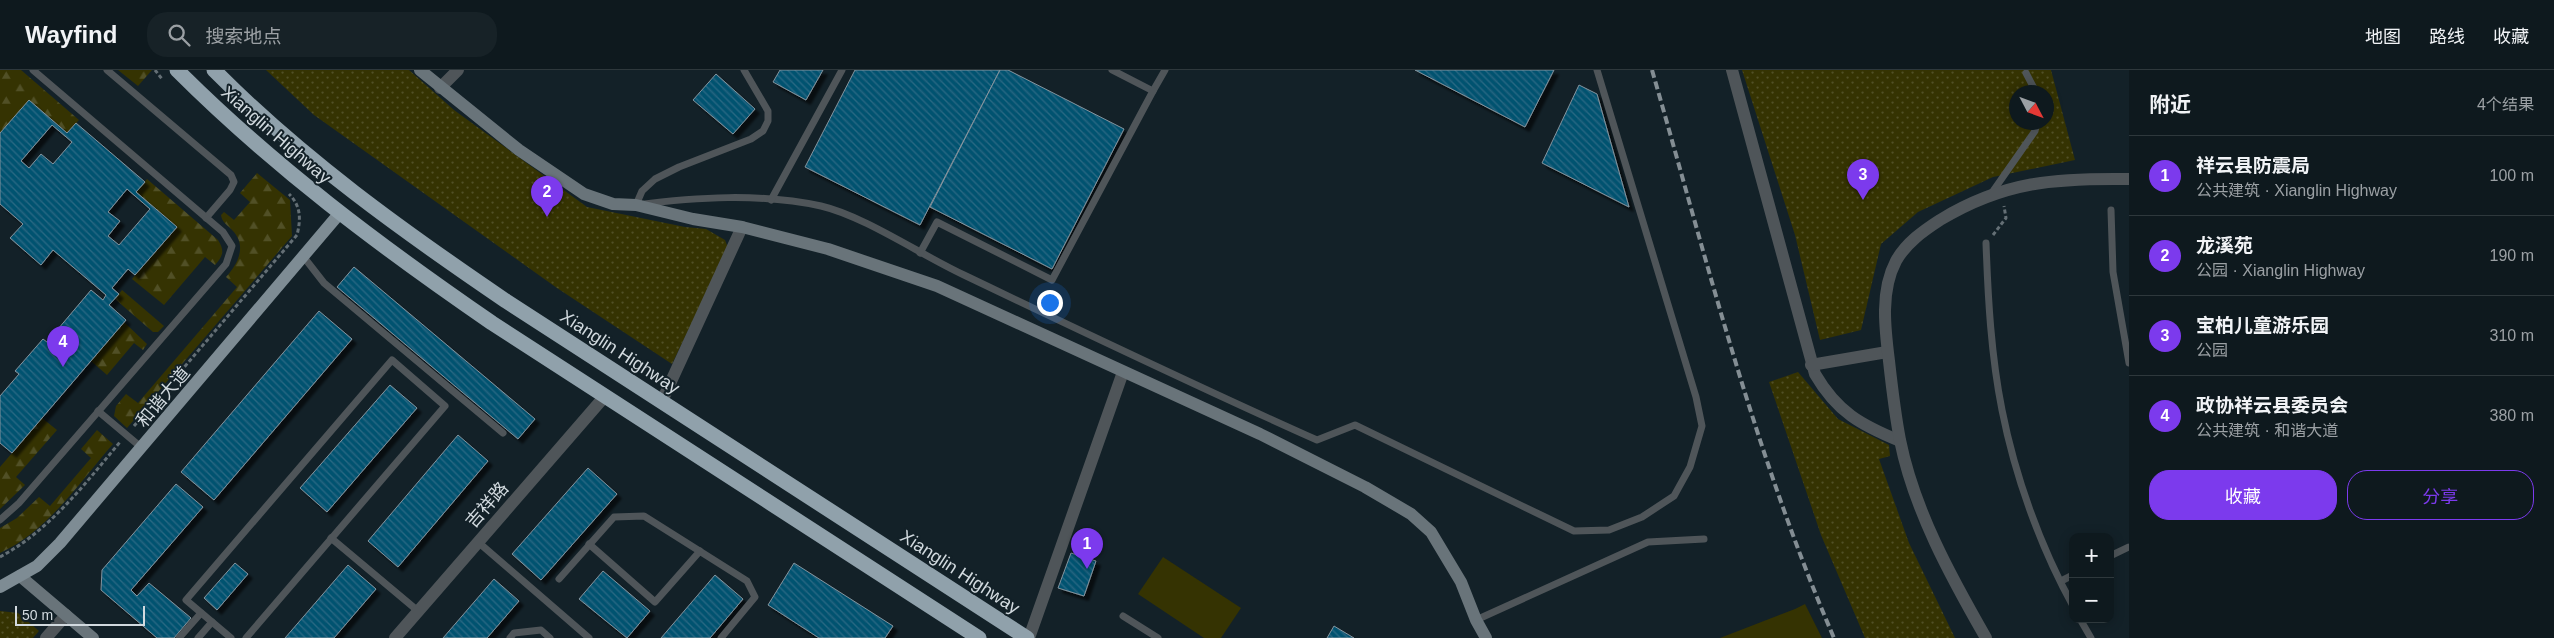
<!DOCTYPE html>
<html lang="zh">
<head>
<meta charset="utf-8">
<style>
	:root { --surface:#0e191e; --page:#172227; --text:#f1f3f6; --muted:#9ba0a4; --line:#2e383c; --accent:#7c3aed }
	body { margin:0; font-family:Arial,"Noto Sans SC",sans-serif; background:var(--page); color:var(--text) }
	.controls { position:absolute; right:15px; bottom:15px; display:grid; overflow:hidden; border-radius:10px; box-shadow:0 2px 12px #0003 }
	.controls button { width:45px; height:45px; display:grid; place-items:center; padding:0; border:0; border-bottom:1px solid var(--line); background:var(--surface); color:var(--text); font:25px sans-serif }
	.compass { position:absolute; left:2009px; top:15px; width:45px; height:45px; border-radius:50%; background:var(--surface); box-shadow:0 2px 12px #0003; rotate:131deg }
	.scale { position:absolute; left:15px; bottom:12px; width:130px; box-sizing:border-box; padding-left:5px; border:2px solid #d2dadf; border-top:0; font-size:14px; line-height:18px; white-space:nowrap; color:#d2dadf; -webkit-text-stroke:4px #132128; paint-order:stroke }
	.you { position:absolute; left:1049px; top:232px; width:18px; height:18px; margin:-12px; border:4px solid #fff; border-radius:50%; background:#1a73e8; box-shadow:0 0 0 8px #1a73e833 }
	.badge { display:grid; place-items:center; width:32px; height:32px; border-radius:50%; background:var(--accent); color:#fff; font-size:16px; font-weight:700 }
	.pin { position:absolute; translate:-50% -41px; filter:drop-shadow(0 1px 2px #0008) }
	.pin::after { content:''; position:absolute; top:26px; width:18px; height:15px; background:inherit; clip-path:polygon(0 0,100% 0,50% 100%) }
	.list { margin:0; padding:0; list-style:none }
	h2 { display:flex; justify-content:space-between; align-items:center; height:65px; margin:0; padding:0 20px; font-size:21px }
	h2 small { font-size:16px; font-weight:400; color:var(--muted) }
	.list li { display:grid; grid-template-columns:32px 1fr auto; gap:15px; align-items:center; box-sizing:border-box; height:80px; padding:0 20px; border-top:1px solid var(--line) }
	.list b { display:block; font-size:19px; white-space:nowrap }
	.list p { margin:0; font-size:16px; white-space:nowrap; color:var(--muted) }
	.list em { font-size:16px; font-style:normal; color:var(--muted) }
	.actions { display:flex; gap:10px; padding:15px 20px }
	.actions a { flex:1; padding:11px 0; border:1px solid var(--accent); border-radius:20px; text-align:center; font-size:18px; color:var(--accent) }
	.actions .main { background:var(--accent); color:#fff }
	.icon { flex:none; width:28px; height:28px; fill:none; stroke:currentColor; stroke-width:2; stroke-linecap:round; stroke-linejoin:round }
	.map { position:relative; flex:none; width:2129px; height:568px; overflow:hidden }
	header { display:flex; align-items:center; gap:30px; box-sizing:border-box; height:70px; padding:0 25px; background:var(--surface); border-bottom:1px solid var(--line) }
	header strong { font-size:24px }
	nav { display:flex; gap:28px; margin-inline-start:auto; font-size:18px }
	.search { width:350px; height:45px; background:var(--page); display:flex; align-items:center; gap:12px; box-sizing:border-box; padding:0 18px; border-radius:20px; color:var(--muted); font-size:19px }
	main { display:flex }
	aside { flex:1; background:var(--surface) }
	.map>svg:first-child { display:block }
</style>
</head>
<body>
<header>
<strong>Wayfind</strong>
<div class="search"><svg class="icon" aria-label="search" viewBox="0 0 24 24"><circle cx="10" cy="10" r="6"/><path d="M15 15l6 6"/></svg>搜索地点</div>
<nav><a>地图</a><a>路线</a><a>收藏</a></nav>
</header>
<main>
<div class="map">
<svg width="2129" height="568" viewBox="0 0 2129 568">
	<defs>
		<pattern id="forest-firs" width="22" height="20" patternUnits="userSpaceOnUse" patternTransform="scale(1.25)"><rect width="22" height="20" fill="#353302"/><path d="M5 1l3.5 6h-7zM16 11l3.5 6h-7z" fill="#515026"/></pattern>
		<pattern id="park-dots" width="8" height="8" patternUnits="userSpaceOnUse" patternTransform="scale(1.25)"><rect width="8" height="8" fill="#353302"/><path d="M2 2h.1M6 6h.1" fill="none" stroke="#515026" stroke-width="1.8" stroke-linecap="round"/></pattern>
		<pattern id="building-back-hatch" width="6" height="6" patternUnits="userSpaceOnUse" patternTransform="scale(1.25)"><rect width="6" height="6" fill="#055270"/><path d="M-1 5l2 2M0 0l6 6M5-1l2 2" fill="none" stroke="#296a84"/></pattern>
		<filter id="shadow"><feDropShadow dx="4.5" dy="4.5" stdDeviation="1" flood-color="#0009"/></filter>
	</defs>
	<rect width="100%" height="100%" fill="#132128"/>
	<g fill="#353302">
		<path d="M1163,487L1241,538L1221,568H1204L1138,524Z"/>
		<path d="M1805,534L1822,568H1720L1795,539Z"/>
	</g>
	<g fill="url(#forest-firs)">
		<path d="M0,0H21L79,50L67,63L29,30L0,63Z"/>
		<path d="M118,0H152L138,16Z"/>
		<path d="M257,103L290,130L292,166L127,358L114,346L116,336L126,324L138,333L237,217L226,207C238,194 247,176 233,161C228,155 222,153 221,145L224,142L234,150L250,132L240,123Z"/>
		<path d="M147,109L218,170C225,181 223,186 215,195L205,187L164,235L132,209L177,157L136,122Z"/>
		<path d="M122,220L164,256L158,262H153L115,229Z"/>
		<path d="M124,252L147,274L143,280L134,273L107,305L91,291Z"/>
		<path d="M42,348L57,360L16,407L25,415L0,439V397Z"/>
		<path d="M97,360L113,374C79,413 48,461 0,483V458L17,448L39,427L50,436L91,388L81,379Z"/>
	</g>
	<g fill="url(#park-dots)" fill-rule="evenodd">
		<path d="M266,0H409L454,40L587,137L685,157L706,159L725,170L728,178L672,294L557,218L314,45Z"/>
		<path d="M1742,0H2051L2075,90L1993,107L1918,142L1881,174L1861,260L1820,270L1795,165ZM2016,22H2046V52H2016Z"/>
		<path d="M1798,302L1838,349L1889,375L1890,386L1879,389L1909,473L1955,568H1865L1821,465L1769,312Z"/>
		<path d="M0,541L18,543L39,561L33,568H0Z"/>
	</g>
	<g fill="url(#building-back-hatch)" stroke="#84949e" fill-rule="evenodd" filter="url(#shadow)">
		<path d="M780,0H823L806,30L773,12Z"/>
		<path d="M855,0H1000L920,155L805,97Z"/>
		<path d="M1000,0H1008L1124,59L1052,199L930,137Z"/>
		<path d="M1415,0H1554L1525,57Z"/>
		<path d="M716,4L755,39L733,64L693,30Z"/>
		<path d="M1579,15L1597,24L1629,137L1542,93Z"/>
		<path d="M29,30L67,63L76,53L145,112L136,122L177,157L135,205L128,199L112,218L119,224L109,235L126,250L12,383L0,373V326L19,304L15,301L43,269L47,272L91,220L103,230L106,225L53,180L41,195L10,168L23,154L0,134V63ZM52,55L72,72L53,94L41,84L29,98L21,91ZM127,119L150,139L119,175L108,166L120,151L108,142Z"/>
		<path d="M354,197L535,349L518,369L337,217Z"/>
		<path d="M319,241L352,269L214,430L181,402Z"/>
		<path d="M390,315L417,338L327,442L300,418Z"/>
		<path d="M458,365L488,391L398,497L368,471Z"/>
		<path d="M588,398L617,424L541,510L512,484Z"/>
		<path d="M176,414L203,437L131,520L137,526L149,513L191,548L174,568H157L101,520L102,500Z"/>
		<path d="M1071,483L1096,491L1084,526L1058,518Z"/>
		<path d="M235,493L248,504L217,540L204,528Z"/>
		<path d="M794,493L893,556L885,568H819L768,535Z"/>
		<path d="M348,495L376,519L334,568H285Z"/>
		<path d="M603,501L650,541L627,568L579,529Z"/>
		<path d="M715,505L743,529L710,568H661Z"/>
		<path d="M494,509L519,531L487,568H443Z"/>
		<path d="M1334,556L1354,568H1327Z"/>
	</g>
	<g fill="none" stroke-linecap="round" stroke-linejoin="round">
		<g stroke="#646f75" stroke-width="3" stroke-dasharray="4 2.5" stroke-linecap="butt">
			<path d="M155,0L162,9"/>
			<path d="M1993,165L2006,148L2004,136"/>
			<path d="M134,356L297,165C301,149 301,136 289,124"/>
			<path d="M0,487C50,460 84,415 120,372"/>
		</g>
		<g stroke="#4f5559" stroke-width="7">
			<path d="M107,0L231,105L234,112L230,120L206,148"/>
			<path d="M744,0L768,41V51L763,61L751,69L679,97L655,109L642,121L636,135C697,127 760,123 821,136C864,146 921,185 964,205C1081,261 1198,317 1317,370L1355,355L1574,461L1609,460L1642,447L1674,426L1690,397L1702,356L1696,327L1597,0"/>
			<path d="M1112,0L1153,21L1165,0"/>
			<path d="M2026,3L2036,22"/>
			<path d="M1991,124L2035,61L2037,52"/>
			<path d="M771,130L842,0"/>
			<path d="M2111,140L2113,202L2129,293"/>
			<path d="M1986,173C1988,228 1991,285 2002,340C2015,406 2040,476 2073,536"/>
			<path d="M920,183L937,152L1052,210L1153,21"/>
			<path d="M303,186L324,213L503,363"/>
			<path d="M98,341L142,378"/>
			<path d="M0,450L19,433L226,194L232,176L223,162L33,0"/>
			<path d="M331,468L418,541"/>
			<path d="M478,472L589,568"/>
			<path d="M589,474L655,532L700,481"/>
			<path d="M2110,486L2129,477"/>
			<path d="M559,509L614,447L644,446L747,511L755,527L721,568"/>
			<path d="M2061,511L2073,505"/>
			<path d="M1123,546L1158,568"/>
			<path d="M2080,549L2091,568"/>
			<path d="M1476,550L1648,472L1704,469"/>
			<path d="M179,568L201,543"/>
			<path d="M198,568L212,552"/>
			<path d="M231,568L186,530L392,290L445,336L246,568"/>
			<path d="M510,568L514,563L541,560L550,568"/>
		</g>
		<g stroke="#4f5559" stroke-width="12">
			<path d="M1732,0L1815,304C1837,342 1861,355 1900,371"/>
			<path d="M440,18L458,0"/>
			<path d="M1811,295L1887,282"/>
			<path d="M662,331L742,157"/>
			<path d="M46,568L66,545"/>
			<path d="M395,568L605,326"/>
			<path d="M1029,568L1123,302"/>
			<path d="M1986,568C1951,507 1914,440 1900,370C1895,344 1892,318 1889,291C1885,259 1880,221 1896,191C1906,173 1923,161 1940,150C2004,111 2056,108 2129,109"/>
		</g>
		<g stroke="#69747a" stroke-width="12">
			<path d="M420,0L519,80L584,124L613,134L636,135L693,149L742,157L828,179L937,216L1260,364L1365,417L1411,444L1431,462L1461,512L1476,550L1486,568"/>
			<path d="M20,506L93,568"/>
		</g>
		<path stroke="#7e8c94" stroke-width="12" d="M0,517L37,496L60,473L339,144"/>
		<g stroke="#90a1ab" stroke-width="15">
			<path d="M177,0C273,96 380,176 492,253L979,568"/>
			<path d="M214,0C302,89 403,161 506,231L1027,568"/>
		</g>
		<path stroke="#848e94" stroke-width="4" stroke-dasharray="8 4" stroke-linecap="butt" d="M1652,0C1707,191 1755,385 1834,568"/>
	</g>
	<g text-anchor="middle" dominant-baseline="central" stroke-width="4" stroke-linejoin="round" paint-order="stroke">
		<g font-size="18" fill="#d2dadf" stroke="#132128">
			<text transform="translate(276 65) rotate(41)">Xianglin Highway</text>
			<text transform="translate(620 282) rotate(33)">Xianglin Highway</text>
			<text transform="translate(163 327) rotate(-50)">和谐大道</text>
			<text transform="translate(487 435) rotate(-49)">吉祥路</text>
			<text transform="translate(960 502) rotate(33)">Xianglin Highway</text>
		</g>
	</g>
</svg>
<div class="controls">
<button>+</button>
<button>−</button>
</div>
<svg class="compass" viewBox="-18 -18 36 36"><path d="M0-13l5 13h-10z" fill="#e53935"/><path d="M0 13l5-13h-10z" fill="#9ba0a4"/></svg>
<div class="scale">50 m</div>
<div class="you"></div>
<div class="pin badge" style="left:1087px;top:499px">1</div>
<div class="pin badge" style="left:547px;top:147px">2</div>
<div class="pin badge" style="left:1863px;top:130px">3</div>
<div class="pin badge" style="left:63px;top:297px">4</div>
</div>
<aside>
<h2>附近<small>4个结果</small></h2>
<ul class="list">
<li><span class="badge">1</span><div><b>祥云县防震局</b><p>公共建筑 · Xianglin Highway</p></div><em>100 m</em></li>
<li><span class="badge">2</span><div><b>龙溪苑</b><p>公园 · Xianglin Highway</p></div><em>190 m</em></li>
<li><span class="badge">3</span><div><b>宝柏儿童游乐园</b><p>公园</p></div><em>310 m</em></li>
<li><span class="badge">4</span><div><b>政协祥云县委员会</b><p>公共建筑 · 和谐大道</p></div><em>380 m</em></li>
</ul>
<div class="actions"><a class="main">收藏</a><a>分享</a></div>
</aside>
</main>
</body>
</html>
